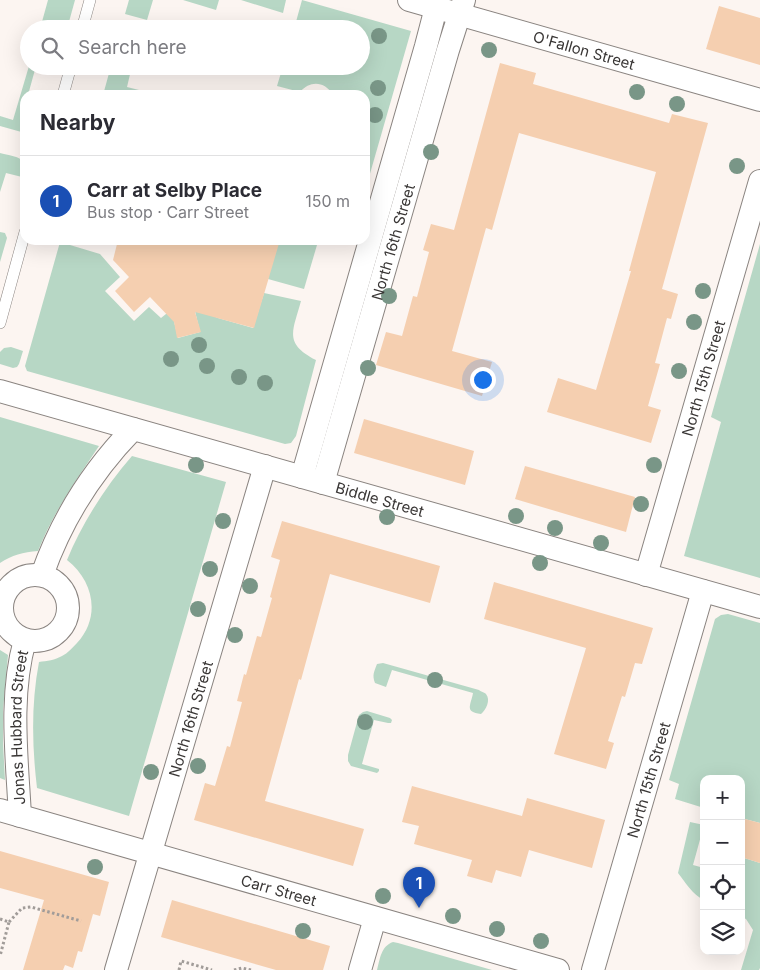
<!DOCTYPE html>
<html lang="en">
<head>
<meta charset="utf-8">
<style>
	:root { --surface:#fff; --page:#f2f2f3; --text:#2b2b33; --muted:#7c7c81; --line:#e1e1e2; --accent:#a21761 }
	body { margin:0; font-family:Inter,sans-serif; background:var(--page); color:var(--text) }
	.controls { position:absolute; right:15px; bottom:15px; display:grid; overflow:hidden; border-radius:10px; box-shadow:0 5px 20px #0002 }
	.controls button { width:45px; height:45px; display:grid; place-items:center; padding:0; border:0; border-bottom:1px solid var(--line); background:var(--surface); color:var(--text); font:25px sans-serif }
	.you { position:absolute; left:482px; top:379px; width:18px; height:18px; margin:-12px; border:4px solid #fff; border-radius:50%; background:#1a73e8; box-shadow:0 0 0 8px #1a73e833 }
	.badge { display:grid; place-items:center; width:32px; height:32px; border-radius:50%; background:var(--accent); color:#fff; font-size:16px; font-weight:700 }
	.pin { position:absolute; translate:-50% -41px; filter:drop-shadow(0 1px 2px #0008) }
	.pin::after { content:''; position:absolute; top:26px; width:18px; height:15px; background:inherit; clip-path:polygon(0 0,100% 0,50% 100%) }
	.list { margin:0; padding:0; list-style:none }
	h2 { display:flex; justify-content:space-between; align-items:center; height:65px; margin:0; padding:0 20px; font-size:21px }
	h2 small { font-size:16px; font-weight:400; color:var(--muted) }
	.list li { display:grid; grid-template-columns:32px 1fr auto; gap:15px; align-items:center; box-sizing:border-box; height:90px; padding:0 20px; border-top:1px solid var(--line) }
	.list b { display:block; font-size:19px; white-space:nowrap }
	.list p { margin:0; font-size:16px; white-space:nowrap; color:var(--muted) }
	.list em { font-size:16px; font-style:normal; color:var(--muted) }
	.icon { flex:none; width:28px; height:28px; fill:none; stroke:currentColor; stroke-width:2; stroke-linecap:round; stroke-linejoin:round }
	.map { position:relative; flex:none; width:760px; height:970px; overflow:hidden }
	.search { position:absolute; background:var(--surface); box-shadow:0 5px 20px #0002; left:20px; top:20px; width:350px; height:55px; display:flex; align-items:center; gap:12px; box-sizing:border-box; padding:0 18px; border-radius:28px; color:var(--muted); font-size:19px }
	.panel { position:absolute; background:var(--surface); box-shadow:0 5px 20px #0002; left:20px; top:90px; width:350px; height:155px; border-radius:15px }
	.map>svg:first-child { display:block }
</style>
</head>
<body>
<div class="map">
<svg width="760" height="970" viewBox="0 0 760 970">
	<rect width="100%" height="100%" fill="#fcf5f1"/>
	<g fill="#b7d7c5">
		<path d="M48,0H75L67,29H40Z"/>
		<path d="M129,0H153L147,20L125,14Z"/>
		<path d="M183,0H219L216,10Z"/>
		<path d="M241,0H286L283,13Z"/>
		<path d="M302,0L411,31L365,191V95H333C325,81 310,80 300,92L277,86L283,66H361V29H294Z"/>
		<path d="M29,66H36L28,95H25V105L23,114L25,115V133L0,126V116L13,120Z"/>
		<path d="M111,66H132L127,87L159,95H103Z"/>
		<path d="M0,153C7,155 21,156 24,163C26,167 25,173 25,176L22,177L6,173L0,192Z"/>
		<path d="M0,232L5,233L7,238L0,262Z"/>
		<path d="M275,240H316L317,245L304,289L268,279Z"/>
		<path d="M60,242L100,254L120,277L105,291L134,321L149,307L161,318L166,314L172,313L178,338L200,332L194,307L218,318L253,328L264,293L301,301C293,331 283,343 316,360L296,436L291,443L285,444L27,371L25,366Z"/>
		<path d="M760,244V578L684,556L721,422L711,417Z"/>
		<path d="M11,347L23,351L19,364L17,367L13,368L0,364V352L4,348Z"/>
		<path d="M0,417L99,446C76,480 53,513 38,551C23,552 12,555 0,563Z"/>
		<path d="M132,456L226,482L129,816L37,788C32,746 31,704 39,662C47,661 55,660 62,656C68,653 72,648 77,643C101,617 94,581 67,560C82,523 106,486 132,456Z"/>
		<path d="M728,614L760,623V823L741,818V779H704V808L675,799L679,784L669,780L715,619L721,615Z"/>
		<path d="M0,650L8,655L3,710V743L5,780L0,778Z"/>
		<path d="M383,663L479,690C480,691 485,693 486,694C491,700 486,710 481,714C464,712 471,705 473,693L392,670L386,687L375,683C372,675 374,672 377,664Z"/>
		<path d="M367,711L390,718L392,720L391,723H388L374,720L362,764L379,769V771L377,773L351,766L348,761V755L359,715L363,712Z"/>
		<path d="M690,822L704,825L693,865L704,868V900C693,895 685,882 678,873Z"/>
		<path d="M741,857L760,863V968L759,970H741L753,930L746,919L741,917Z"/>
		<path d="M393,942L398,943L492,970H377C380,959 381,946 393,942Z"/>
	</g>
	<g fill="#f5cfb0">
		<path d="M719,6L760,18V65L706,49Z"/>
		<path d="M500,63L536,73L533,84L669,123L672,114L708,123L662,289L678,294L671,319L667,318L655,363L660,364L648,406L661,410L651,443L547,412L558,378L596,390L631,271H629L656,172L519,133L492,230L486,228L452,351L492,362L482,396L376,365L386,332L402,336L413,296L417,297L429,252L423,250L431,224L454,230Z"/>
		<path d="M118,240H280L254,328L195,312L201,332L177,338L174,322L150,297L134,312L115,291L129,277L113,260Z"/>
		<path d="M364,419L474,451L465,485L354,453Z"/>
		<path d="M525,466L635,497L626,532L515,499Z"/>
		<path d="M282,521L440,566L430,603L330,574L301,680L299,679L265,801L364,829L353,866L194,820L205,783L215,786L227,746L230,747L242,702L237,701L244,674L246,675L257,636L261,637L272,598L270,597L280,560L271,557Z"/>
		<path d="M494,582L653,628L642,664L635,663L625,697L622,696L608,741L614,743L606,769L554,754L586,648L484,619Z"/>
		<path d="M412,786L522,816L527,798L605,820L592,868L529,850L521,877L496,870L492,883L467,876L472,860L414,844L419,826L402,822Z"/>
		<path d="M741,818L760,823V863L741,857Z"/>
		<path d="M0,851L109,882L100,916L93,914L82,952L78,951L73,968L65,965L63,970H23L44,900L0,888Z"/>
		<path d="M172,900L330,946L323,970H276L161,937Z"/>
	</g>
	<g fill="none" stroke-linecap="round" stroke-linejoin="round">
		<defs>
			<g id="service">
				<path d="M82,29L90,0"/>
				<path d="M63,95L71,66"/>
				<path d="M0,323L25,232"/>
			</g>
			<g id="minor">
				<path id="s1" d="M409,0L760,100"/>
				<path id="s2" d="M0,391L760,607"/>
				<path d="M302,477L426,46L438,0"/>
				<path id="s3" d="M323,483L448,50L464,0"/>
				<circle cx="35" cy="608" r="33"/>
				<path d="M42,575C61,521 93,470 133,429"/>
				<path id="s4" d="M646,575L760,181"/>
				<path id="s5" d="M0,810L558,970"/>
				<path id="s6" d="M20,816C17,758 9,696 25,640"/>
				<path id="s7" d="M116,970L265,466"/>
				<path d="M360,970L375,918"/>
				<path id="s8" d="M593,970L703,591"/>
			</g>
		</defs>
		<use href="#service" stroke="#8a8480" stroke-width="12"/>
		<use href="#minor" stroke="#8a8480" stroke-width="24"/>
		<g stroke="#a19c99" stroke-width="3" stroke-dasharray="2.5 2.5" stroke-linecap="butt">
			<path d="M0,919L9,922L0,956"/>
			<path d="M9,922L22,908L31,907L81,921"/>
			<path d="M179,970L181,961L212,970"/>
			<path d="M234,970L242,968L251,970"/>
		</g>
		<use href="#service" stroke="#fff" stroke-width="11"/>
		<use href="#minor" stroke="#fff" stroke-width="22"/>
	</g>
	<g fill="#799687">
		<circle cx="379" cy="36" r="8"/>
		<circle cx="489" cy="50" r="8"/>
		<circle cx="378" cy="88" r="8"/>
		<circle cx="637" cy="92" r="8"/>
		<circle cx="677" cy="104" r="8"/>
		<circle cx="375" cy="115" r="8"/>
		<circle cx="431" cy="152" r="8"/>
		<circle cx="737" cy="166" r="8"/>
		<circle cx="703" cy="291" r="8"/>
		<circle cx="389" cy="296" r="8"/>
		<circle cx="694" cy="322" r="8"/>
		<circle cx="199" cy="345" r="8"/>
		<circle cx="171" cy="359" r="8"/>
		<circle cx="207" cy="366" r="8"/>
		<circle cx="368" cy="368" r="8"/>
		<circle cx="679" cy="371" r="8"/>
		<circle cx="239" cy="377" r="8"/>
		<circle cx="265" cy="383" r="8"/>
		<circle cx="196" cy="465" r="8"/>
		<circle cx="654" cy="465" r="8"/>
		<circle cx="641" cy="504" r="8"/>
		<circle cx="516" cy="516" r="8"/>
		<circle cx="387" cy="517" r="8"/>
		<circle cx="223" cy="521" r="8"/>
		<circle cx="555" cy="528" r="8"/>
		<circle cx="601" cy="543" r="8"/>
		<circle cx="540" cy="563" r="8"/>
		<circle cx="210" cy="569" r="8"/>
		<circle cx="250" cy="586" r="8"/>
		<circle cx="198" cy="609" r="8"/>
		<circle cx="235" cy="635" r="8"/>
		<circle cx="435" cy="680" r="8"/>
		<circle cx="365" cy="722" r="8"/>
		<circle cx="198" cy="766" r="8"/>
		<circle cx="151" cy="772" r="8"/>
		<circle cx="95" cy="867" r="8"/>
		<circle cx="383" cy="896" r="8"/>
		<circle cx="453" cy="916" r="8"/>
		<circle cx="497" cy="929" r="8"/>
		<circle cx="303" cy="931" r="8"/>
		<circle cx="541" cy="941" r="8"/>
	</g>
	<g text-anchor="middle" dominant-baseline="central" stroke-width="4" stroke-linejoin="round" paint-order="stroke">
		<g font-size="15" fill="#393635" stroke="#fff">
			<text stroke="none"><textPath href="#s1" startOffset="182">O'Fallon Street</textPath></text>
			<text stroke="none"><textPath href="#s3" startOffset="251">North 16th Street</textPath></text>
			<text stroke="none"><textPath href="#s4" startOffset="205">North 15th Street</textPath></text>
			<text stroke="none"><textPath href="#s2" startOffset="395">Biddle Street</textPath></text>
			<text stroke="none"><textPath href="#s7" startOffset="262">North 16th Street</textPath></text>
			<text stroke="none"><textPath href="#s6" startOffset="89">Jonas Hubbard Street</textPath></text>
			<text stroke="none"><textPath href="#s8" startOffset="198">North 15th Street</textPath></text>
			<text stroke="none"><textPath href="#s5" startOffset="290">Carr Street</textPath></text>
		</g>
	</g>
</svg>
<div class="controls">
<button>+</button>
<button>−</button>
<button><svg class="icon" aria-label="locate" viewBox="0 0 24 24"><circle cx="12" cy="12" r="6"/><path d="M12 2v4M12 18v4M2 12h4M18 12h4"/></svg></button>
<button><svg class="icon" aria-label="layers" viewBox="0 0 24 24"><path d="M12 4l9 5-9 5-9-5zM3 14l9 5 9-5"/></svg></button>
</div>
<div class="you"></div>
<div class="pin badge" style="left:419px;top:908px;background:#1a4fb4">1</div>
<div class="search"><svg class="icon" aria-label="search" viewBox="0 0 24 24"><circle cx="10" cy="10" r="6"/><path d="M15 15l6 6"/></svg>Search here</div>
<section class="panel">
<h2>Nearby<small></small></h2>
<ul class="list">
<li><span class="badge" style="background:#1a4fb4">1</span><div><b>Carr at Selby Place</b><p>Bus stop · Carr Street</p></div><em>150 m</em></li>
</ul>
</section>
</div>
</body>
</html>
